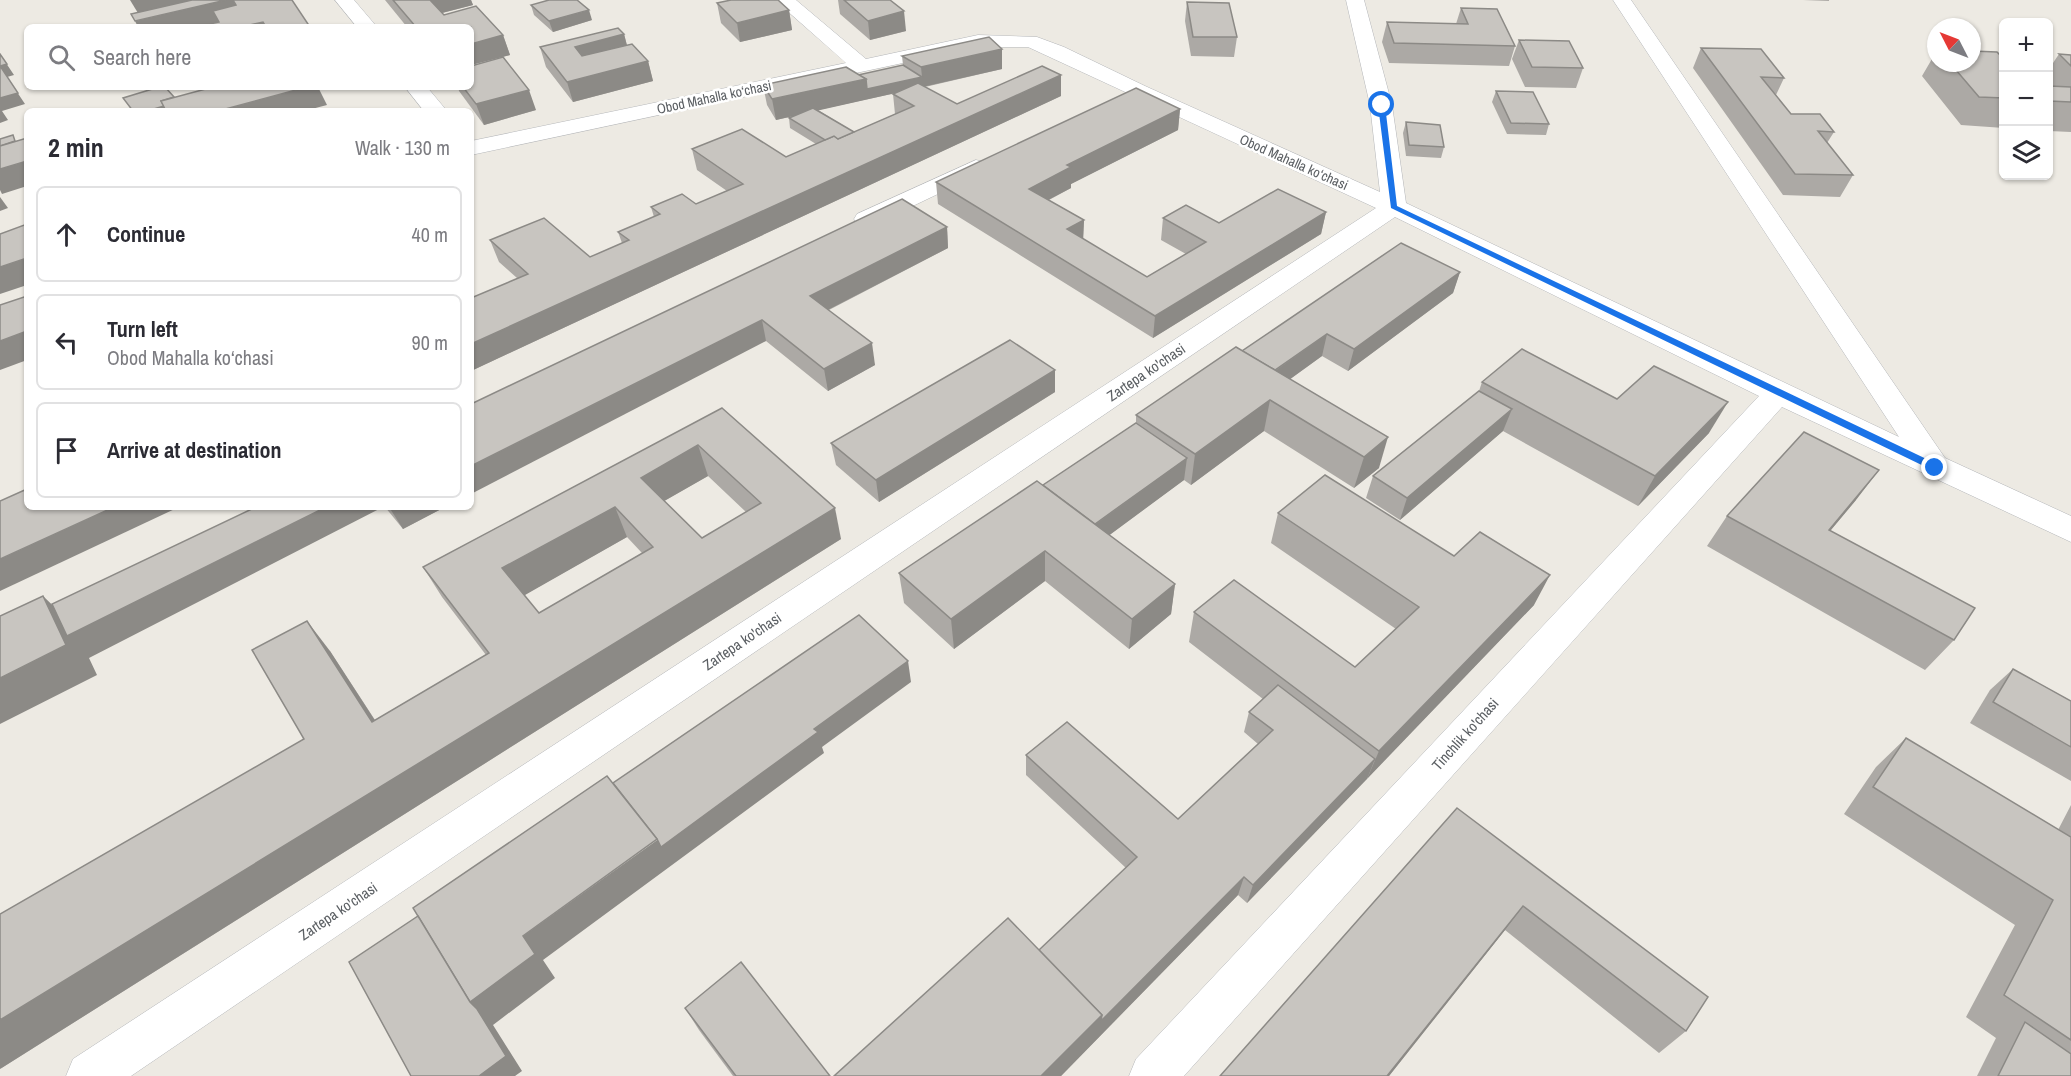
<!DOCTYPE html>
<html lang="en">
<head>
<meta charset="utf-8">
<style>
	:root { --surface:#fff; --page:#f2f2f3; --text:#2b2b33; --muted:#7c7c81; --line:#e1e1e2 }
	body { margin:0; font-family:"Archivo Narrow",sans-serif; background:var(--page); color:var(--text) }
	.controls { position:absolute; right:18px; top:18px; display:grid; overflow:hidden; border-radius:9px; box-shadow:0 2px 4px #0004 }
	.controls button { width:54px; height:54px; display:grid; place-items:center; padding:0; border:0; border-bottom:2px solid var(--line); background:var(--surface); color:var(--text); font:30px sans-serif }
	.compass { position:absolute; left:1927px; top:18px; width:54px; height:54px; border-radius:50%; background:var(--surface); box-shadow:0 2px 4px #0004; rotate:312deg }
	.stop { position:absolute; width:18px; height:18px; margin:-14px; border:4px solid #1a73e8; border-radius:50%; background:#fff }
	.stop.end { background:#1a73e8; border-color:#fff; box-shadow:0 2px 6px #0008 }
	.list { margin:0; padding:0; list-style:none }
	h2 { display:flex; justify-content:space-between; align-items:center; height:78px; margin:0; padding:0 24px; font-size:26px }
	h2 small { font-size:20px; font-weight:400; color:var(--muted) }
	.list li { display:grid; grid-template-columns:39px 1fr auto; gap:18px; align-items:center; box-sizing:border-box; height:96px; margin:0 12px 12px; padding:0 12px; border:2px solid var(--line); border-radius:9px }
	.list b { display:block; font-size:22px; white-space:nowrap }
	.list p { margin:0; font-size:20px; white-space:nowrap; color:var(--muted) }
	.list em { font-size:20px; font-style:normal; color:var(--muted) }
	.icon { flex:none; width:33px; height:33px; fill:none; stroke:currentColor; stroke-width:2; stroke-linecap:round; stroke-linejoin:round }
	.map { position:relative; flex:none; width:2071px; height:1076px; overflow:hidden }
	.search { position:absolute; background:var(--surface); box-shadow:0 2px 4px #0004; left:24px; top:24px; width:450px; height:66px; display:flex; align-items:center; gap:15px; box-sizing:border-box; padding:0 21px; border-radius:9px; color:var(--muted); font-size:22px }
	.panel { position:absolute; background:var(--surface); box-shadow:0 2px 4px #0004; left:24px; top:108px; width:450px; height:402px; border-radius:9px }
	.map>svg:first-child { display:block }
</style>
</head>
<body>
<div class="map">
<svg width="2071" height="1076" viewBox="0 0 2071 1076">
	<rect width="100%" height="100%" fill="#edeae3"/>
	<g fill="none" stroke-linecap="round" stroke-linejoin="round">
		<defs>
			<g id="street">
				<path d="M335,0H354L377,27H357Z"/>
				<path d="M775,0H796L866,59L978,35L1037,37L1064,47L1145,86L1380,192L1370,105L1346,0H1364L1392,105L1406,203L1899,437L1613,0H1631L1945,458L2071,516V542L1782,407L1184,1076H1129L1136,1059L1759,396L1395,217L131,1076H66L73,1059L1376,208L1028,47H978L471,155V141L846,63Z"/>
				<path d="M405,87H427L447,111H424Z"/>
				<path d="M976,160L984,162L988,167L984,172L875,224L866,226L857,224L854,219L857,214Z"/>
			</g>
		</defs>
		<use href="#street" stroke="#b4b6b9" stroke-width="1"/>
		<use href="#street" fill="#fff" fill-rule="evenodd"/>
	</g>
	<g fill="#aca9a5" fill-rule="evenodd">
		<path d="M385,0H471L473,5L442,13L444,15L476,6L503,35L510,55L471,65V27H407Z"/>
		<path d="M838,0H890L906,31L870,40L840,14Z"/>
		<path d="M1803,0H1829V1Z"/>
		<path d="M1187,2L1237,37L1234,57L1191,56L1185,21Z"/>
		<path d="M717,3L789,10L792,30L740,42L721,23Z"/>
		<path d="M531,5L592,20L553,32L534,15Z"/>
		<path d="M1461,8L1515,46L1509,66L1389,63L1382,42L1387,22L1456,24Z"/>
		<path d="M624,34L627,45L648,61L653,81L573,102L546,67L540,47Z"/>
		<path d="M1519,40L1583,68L1576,88L1525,87L1512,59Z"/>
		<path d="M1701,48L1784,78L1776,95L1791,114L1834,132L1827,143L1853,175L1840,197L1783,195L1693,68Z"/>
		<path d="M1936,52V63H1972L2004,59V128L1961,125L1922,76Z"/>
		<path d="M2059,54L2071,55V132L2049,131V69Z"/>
		<path d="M902,56L1002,69L925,87L957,104L1061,96L471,371L517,278L499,262L490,240L590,257L622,243L618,232L654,217L651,207L696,204L727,191L697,170L692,149L786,157L816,144L790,128L789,118L793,116L776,120L767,105L763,85L858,75L903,65ZM896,93L893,94L895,114L854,132L818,110Z"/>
		<path d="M458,87H471L536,110L484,125L459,91Z"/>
		<path d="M1496,91L1549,124L1546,135L1507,134L1492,102Z"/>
		<path d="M1180,109L1178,130L1071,184V188L1049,200L1084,220L1083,239L1147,277L1186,254L1161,240L1163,218L1219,223L1326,212L1321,234L1153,338L938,204L936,182Z"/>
		<path d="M1406,122L1444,147L1441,158L1406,156L1403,133Z"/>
		<path d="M947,227L948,248L829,310L875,365L828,391L766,341L471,404Z"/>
		<path d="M1460,272L1453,293L1348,371L1322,356L1290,379L1379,468L1354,488L1264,431L1191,485L1184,480L1109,535L1175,584L1171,614L1129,649L1045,581L954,649L904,603L899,573L1043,485L1136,423V415L1242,351Z"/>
		<path d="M1055,370V392L879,502L836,465L831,443Z"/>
		<path d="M1482,382L1617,399L1709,433L1638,506L1503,431L1400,520L1366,498L1373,476L1479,391Z"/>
		<path d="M722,408L841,539L0,1069L304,739L330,651L375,720L486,655L442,597L423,567ZM708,476L746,512L702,538L664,501ZM627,537L642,553L539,613L524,595Z"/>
		<path d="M1856,500L1830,531L1954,640L1925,670L1707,546L1727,516Z"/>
		<path d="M385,507H445L403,529Z"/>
		<path d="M1278,513L1454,556L1534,605L1247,903L1238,895L1061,1076L1039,950L1126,868L1026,775V755L1178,819L1258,744L1244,732L1249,712L1263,699L1189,642L1194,612L1355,667L1396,629L1271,543Z"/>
		<path d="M2013,669L2071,701V781L1970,723L1990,690Z"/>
		<path d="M1906,738L2058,830L2071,805V1076H1977L1996,1038L1966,1017L2015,925L1844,814L1876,767Z"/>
		<path d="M1457,808L1686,1031L1659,1053L1505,930L1389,1076H1220Z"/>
		<path d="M685,1008L830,1076H733L699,1030Z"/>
	</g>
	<g fill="#8c8a86">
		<path d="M130,0H218L141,18Z"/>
		<path d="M226,0H233L242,18L203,27H138L135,21Z"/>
		<path d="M428,0H471L473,5L434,15Z"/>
		<path d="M589,10L592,20L553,32L549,21Z"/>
		<path d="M789,10L792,30L740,42L737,23Z"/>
		<path d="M904,11L906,31L870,40L868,21Z"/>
		<path d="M263,22L266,27H241Z"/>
		<path d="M624,34L629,54L581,67L575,47Z"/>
		<path d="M503,35L510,55L471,65V44Z"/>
		<path d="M1002,49V69L776,120L772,99L866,79L922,77L921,67Z"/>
		<path d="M0,54L14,75L7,77L25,104L2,111L8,120L0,123Z"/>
		<path d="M648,61L653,81L573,102L567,82Z"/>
		<path d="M1061,75V96L471,371V344Z"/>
		<path d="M307,87H318L327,105L304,111H218Z"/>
		<path d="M529,90L536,110L484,125L476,104Z"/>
		<path d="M177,102L183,111H147Z"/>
		<path d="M1180,109L1178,130L1071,184V188L1029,210V189L1067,165Z"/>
		<path d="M27,161V186L2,194L0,190V169Z"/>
		<path d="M0,197L8,208L0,211Z"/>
		<path d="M1326,212L1321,234L1153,338L1155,316Z"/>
		<path d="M1084,220L1083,242L1067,229Z"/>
		<path d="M947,227L948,248L814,317L810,296Z"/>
		<path d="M27,258V285L0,294V267Z"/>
		<path d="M1460,272L1453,293L1348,371L1354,349Z"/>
		<path d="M762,320L766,341L471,494V466Z"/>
		<path d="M27,331V360L0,370V341Z"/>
		<path d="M1327,334L1322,356L1264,398L1268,376Z"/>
		<path d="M872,343L875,365L828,391L824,369Z"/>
		<path d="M1055,370V392L879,502L876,480Z"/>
		<path d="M1270,400L1264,431L1191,485L1195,454Z"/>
		<path d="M1728,402L1709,433L1638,506L1655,476Z"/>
		<path d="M1512,409L1503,431L1400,520L1407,498Z"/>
		<path d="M1388,437L1379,468L1354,488L1364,457Z"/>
		<path d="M698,445L708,476L652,508L641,478Z"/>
		<path d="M1187,458L1184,480L1088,551L1089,529Z"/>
		<path d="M1879,470L1856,500L1805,561L1829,530Z"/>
		<path d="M114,507H179L0,591V559Z"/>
		<path d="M326,507H383L89,658L97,675L0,724V678L43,596L74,626Z"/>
		<path d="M389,507H445L403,529Z"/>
		<path d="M615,507L627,537L518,599L502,568Z"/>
		<path d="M835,508L841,539L0,1069V1020Z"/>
		<path d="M1045,551V581L954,649L951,619Z"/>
		<path d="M1550,575L1534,605L1367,779L1379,751Z"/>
		<path d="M1175,584L1171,614L1129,649L1132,619Z"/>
		<path d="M307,621L330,651L394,750L372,722Z"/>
		<path d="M908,661L911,682L822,747L824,753L543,960L555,978L493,1025L522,1071L515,1076H479L470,1002L523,936Z"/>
		<path d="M1375,759L1367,779L1247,903L1253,885Z"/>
		<path d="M1244,877L1238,895L1061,1076H1041L1102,1015Z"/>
		<path d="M1523,906L1505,930L1389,1076H1387Z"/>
	</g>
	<g fill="#c8c5c0" stroke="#8c8a86" stroke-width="1.5" fill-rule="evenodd">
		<path d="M192,0H226L135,21L131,14Z"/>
		<path d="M233,0H292L310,27H266L263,22L241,27H196L219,22L213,11L236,5Z"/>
		<path d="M393,0H430L444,15L476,6L503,35L471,44V27H416Z"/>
		<path d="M549,0H577L589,10L549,21L531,5Z"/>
		<path d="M731,0H778L789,10L737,23L717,3Z"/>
		<path d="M844,0H890L904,11L868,21Z"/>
		<path d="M1187,2L1229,3L1237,37H1193Z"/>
		<path d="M1461,8L1497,9L1515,46L1394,43L1387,22L1468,24Z"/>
		<path d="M618,28L624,34L575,47L582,56L632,44L648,61L567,82L540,47Z"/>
		<path d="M989,37L1002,49L921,67L902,56Z"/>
		<path d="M1519,40L1569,41L1583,68L1532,67Z"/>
		<path d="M1701,48L1761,49L1784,78L1761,77L1791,114H1820L1834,132L1818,131L1853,175L1795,174Z"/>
		<path d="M1972,51L1997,52L2004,59V98L1979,97L1950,63H1972Z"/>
		<path d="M0,54L7,64L0,66L18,93L0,98Z"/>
		<path d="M2059,54L2071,55V66Z"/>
		<path d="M503,57L529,90L476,104L463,87H471V66Z"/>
		<path d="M903,65L922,77L867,89L866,79L858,75Z"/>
		<path d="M1042,66L1061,75L471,344V298L528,274L490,240L544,218L590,257L629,240L618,232L660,214L651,207L682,194L696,204L743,184L692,149L742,129L786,157L834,136L838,139L914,106L893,94L918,83L957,104Z"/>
		<path d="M846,67L866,79L772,99L763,85Z"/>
		<path d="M2049,86L2071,87V102L2049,101Z"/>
		<path d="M159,87H165L174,97L161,101L164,106L147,111H133L123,98Z"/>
		<path d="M213,87H307L218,111H166L161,101Z"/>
		<path d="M1136,88L1180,109L1067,165L1071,167L1029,189L1084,220L1067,229L1147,277L1206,242L1163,218L1186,205L1219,223L1278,189L1326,212L1155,316L936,182Z"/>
		<path d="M1496,91L1533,92L1549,124L1511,123Z"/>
		<path d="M813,108L854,132L838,139L834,136L825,140L789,118Z"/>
		<path d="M1406,122L1440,125L1444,147L1409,145Z"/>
		<path d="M13,135L15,141L0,146V139Z"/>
		<path d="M27,138V161L0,169V146Z"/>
		<path d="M902,199L947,227L810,296L872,343L824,369L762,320L471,466V404Z"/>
		<path d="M27,224V258L0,267V234Z"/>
		<path d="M1401,243L1460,272L1354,349L1327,334L1275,370L1242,351Z"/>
		<path d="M27,296V331L0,341V305Z"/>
		<path d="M1010,340L1055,370L876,480L831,443Z"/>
		<path d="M1236,347L1388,437L1364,457L1270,400L1195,454L1136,415Z"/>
		<path d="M1522,349L1617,399L1654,366L1728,402L1655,476L1482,382Z"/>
		<path d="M1479,391L1512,409L1407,498L1373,476Z"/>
		<path d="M722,408L835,508L0,1020V914L304,739L252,650L307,621L372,722L489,653L423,567ZM698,445L761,503L702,538L641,478ZM615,507L653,547L539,613L502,568Z"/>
		<path d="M1136,423L1187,458L1095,524L1043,485Z"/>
		<path d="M1804,432L1879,470L1829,530L1975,608L1954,640L1727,516Z"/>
		<path d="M1325,475L1454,556L1480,532L1550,575L1379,751L1194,612L1234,580L1355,667L1419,607L1278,513Z"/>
		<path d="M1037,481L1175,584L1132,619L1045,551L951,619L899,573Z"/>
		<path d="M27,489V507H114L0,559V501Z"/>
		<path d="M256,507H326L67,636L52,604Z"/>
		<path d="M43,596L66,645L0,678V616Z"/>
		<path d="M859,615L908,661L814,729L818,732L661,847L657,839L613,783Z"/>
		<path d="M2013,669L2071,701V747L1993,702Z"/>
		<path d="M1278,685L1375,759L1253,885L1244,877L1101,1021L1102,1015L1039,950L1137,857L1026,755L1067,722L1178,819L1273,730L1249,712Z"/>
		<path d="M1906,738L2071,837V1040L2004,995L2053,900L1873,787Z"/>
		<path d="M607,776L657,839L523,936L535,954L470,1002L413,908Z"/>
		<path d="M1457,808L1708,997L1686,1031L1523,906L1387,1076H1220Z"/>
		<path d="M418,916L470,1002L477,1009L506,1056L479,1076H411L349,962Z"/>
		<path d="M1008,918L1102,1015L1041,1076H834Z"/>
		<path d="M741,962L830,1076H736L685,1008Z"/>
		<path d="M2025,1022L2071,1054V1076H1998Z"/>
	</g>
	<path fill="#1a73e8" d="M1382,103L1385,105L1397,206L1939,465V470H1932L1391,208L1378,105Z"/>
	<g text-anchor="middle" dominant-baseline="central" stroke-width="5" stroke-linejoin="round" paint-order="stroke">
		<g font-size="14" fill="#5b5f63" stroke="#fff">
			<text transform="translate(714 97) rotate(-12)">Obod Mahalla ko‘chasi</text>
			<text transform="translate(1294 162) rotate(24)">Obod Mahalla ko‘chasi</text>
		</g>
		<g font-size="15" fill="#5b5f63" stroke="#fff">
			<text transform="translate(1146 372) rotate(-34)">Zartepa ko'chasi</text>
			<text transform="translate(742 641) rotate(-34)">Zartepa ko'chasi</text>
			<text transform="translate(1465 734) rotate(-48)">Tinchlik ko'chasi</text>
			<text transform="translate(338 911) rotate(-34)">Zartepa ko'chasi</text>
		</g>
	</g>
</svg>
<div class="controls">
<button>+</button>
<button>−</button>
<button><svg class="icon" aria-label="layers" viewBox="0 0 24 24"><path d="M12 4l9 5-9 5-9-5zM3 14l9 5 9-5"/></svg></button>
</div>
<svg class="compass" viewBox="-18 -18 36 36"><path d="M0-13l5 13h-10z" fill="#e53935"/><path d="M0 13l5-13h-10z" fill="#7c7c81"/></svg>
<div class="stop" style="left:1382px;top:105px"></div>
<div class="stop end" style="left:1935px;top:468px"></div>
<div class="search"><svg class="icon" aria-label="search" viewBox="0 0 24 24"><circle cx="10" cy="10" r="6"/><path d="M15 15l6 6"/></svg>Search here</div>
<section class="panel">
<h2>2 min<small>Walk · 130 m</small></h2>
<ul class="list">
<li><svg class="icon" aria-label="ahead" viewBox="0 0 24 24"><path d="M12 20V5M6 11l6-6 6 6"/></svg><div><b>Continue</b></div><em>40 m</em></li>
<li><svg class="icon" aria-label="left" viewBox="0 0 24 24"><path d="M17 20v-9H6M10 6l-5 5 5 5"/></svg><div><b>Turn left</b><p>Obod Mahalla ko‘chasi</p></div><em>90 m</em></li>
<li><svg class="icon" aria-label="arrive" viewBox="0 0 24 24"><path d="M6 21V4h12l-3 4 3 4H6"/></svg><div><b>Arrive at destination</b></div></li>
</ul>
</section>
</div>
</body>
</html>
